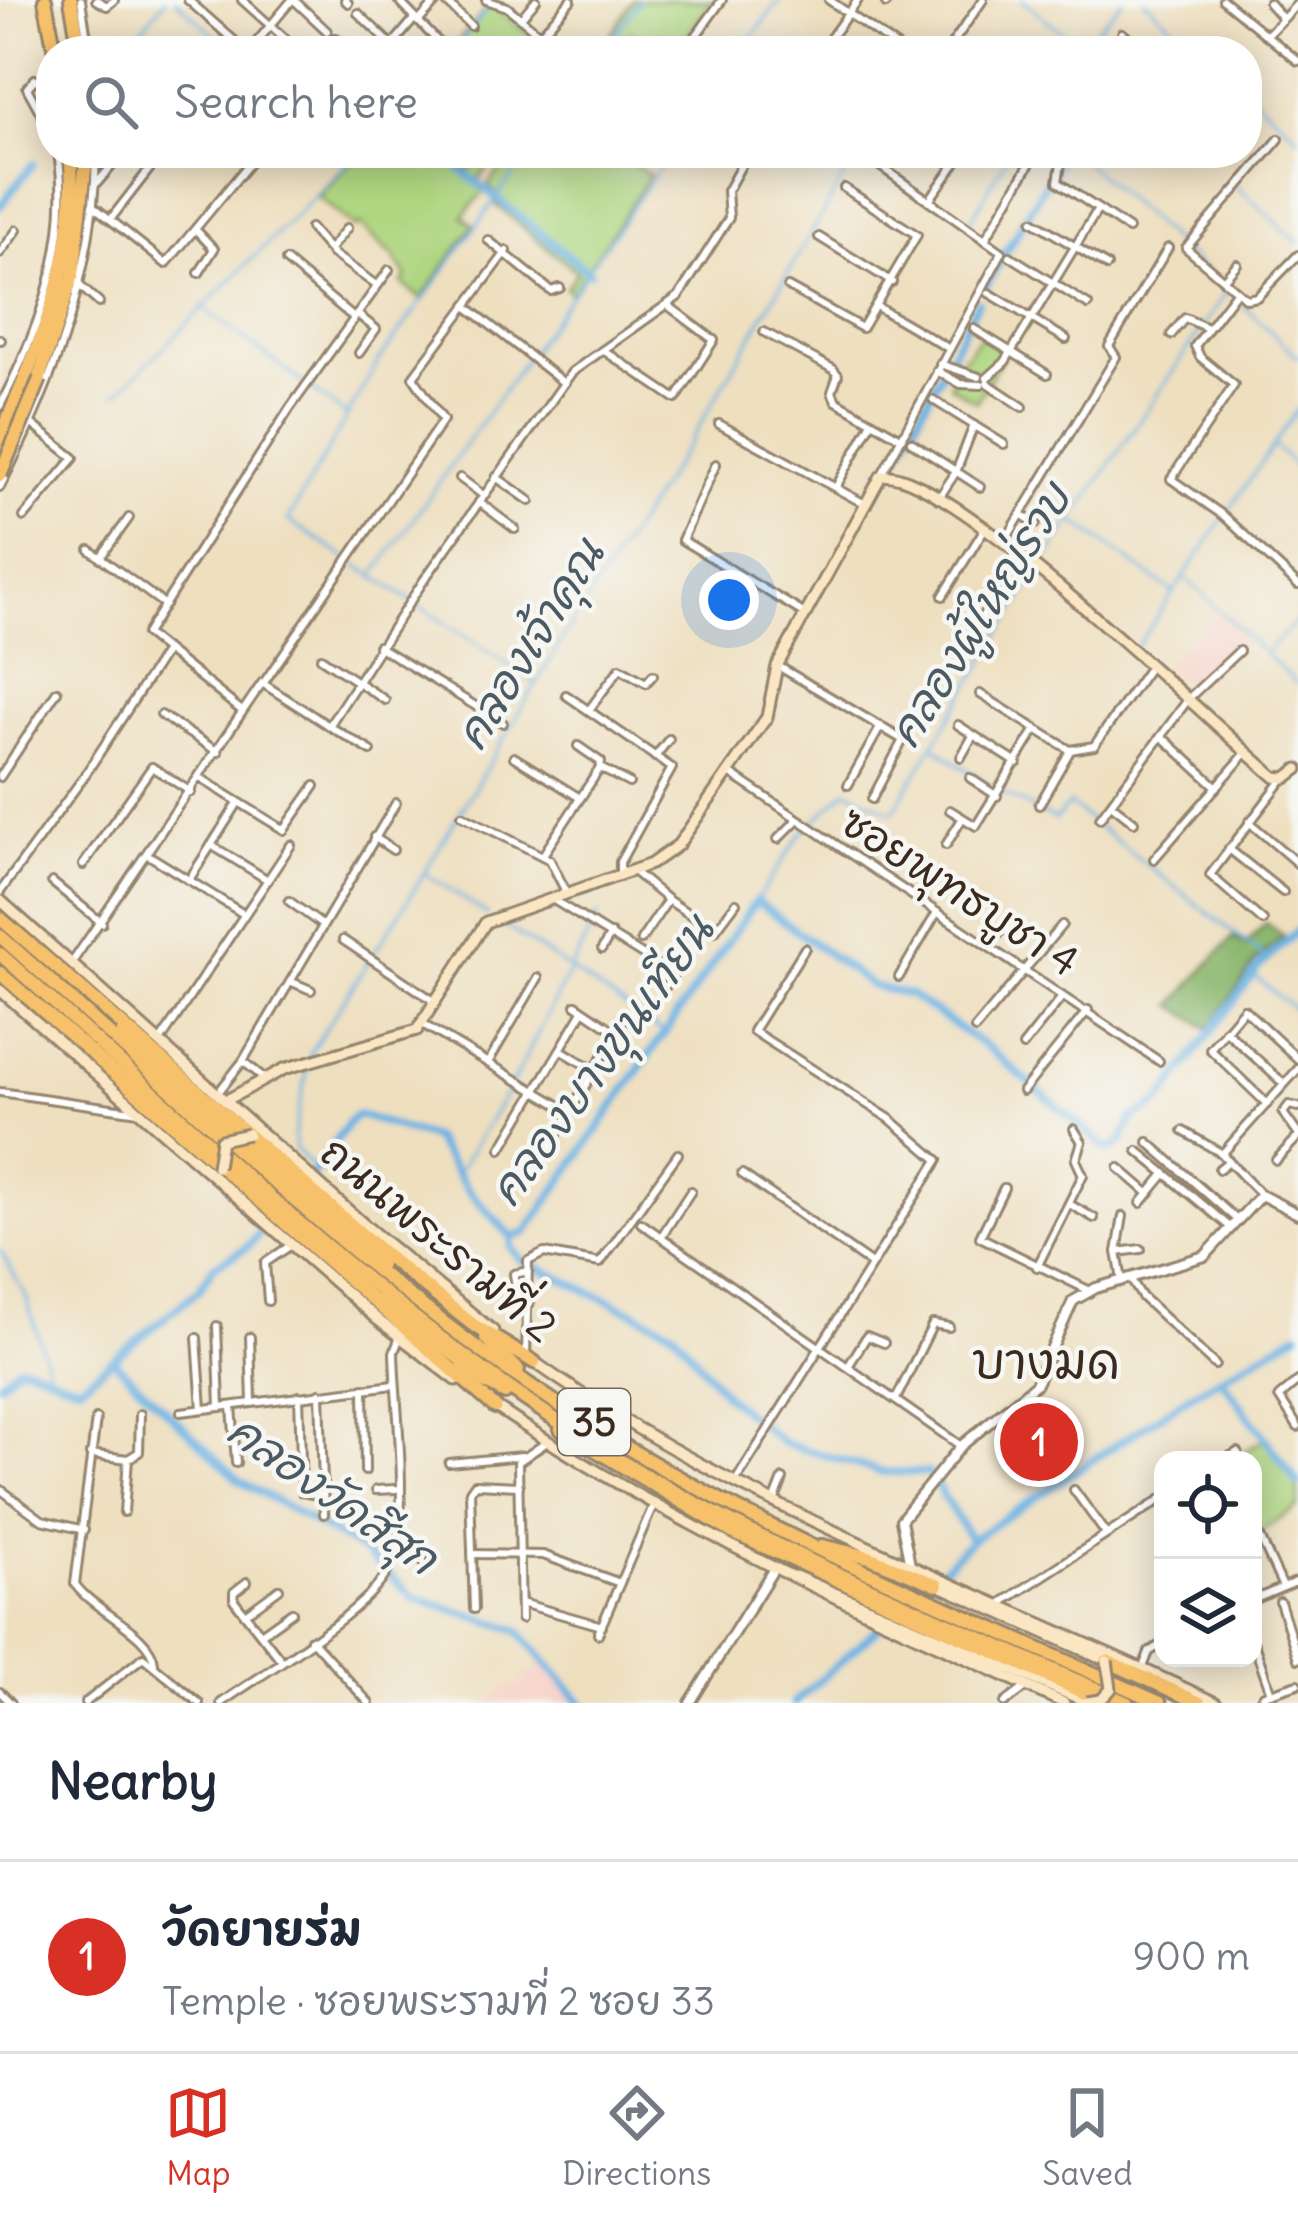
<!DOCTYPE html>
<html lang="en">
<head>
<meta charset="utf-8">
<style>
	:root { --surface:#fff; --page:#f2f2f3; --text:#1f2937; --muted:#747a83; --line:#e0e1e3; --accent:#d93025 }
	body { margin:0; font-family:Delius,"Playpen Sans Thai",sans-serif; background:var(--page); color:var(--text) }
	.controls { position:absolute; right:36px; bottom:36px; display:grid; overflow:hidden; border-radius:24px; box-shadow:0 6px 30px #0003 }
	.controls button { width:108px; height:108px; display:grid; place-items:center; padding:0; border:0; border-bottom:3px solid var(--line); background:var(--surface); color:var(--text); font:60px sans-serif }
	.you { position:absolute; left:729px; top:600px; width:42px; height:42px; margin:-30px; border:9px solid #fff; border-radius:50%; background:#1a73e8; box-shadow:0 0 0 18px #1a73e833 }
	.badge { display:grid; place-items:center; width:78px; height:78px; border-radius:50%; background:var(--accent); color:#fff; font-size:39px; font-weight:700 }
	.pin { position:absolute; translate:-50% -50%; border:6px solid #fff; box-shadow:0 3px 12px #0006 }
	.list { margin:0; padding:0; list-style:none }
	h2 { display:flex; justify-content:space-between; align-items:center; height:156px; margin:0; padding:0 48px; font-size:51px }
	h2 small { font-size:39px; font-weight:400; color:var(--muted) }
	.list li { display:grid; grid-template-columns:78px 1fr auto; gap:36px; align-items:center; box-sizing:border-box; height:192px; padding:0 48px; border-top:3px solid var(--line) }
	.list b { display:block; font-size:45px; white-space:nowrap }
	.list p { margin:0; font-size:39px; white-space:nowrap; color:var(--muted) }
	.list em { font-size:39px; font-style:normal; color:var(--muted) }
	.icon { flex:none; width:66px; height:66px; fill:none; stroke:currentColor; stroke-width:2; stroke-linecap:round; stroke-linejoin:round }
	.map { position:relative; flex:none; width:1298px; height:1703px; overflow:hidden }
	.search { position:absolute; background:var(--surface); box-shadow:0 6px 30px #0003; left:36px; right:36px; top:36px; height:132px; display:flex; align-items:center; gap:30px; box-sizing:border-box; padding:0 42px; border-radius:48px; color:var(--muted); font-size:45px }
	.sheet { height:348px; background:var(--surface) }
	nav { display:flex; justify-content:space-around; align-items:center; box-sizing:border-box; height:168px; border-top:3px solid var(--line); background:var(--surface); font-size:33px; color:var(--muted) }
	nav a { display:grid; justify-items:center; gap:6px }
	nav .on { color:var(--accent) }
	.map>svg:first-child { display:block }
</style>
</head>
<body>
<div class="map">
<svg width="1298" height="1703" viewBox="0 0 1298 1703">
	<rect width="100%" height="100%" fill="#f6f6f2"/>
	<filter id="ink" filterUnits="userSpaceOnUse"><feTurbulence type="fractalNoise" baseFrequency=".00833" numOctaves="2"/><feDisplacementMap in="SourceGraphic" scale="24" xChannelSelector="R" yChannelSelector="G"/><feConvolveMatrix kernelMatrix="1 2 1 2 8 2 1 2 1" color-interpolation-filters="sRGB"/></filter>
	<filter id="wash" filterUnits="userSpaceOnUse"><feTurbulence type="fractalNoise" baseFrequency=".004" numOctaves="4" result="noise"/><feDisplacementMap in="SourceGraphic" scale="48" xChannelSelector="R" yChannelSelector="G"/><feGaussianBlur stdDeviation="2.7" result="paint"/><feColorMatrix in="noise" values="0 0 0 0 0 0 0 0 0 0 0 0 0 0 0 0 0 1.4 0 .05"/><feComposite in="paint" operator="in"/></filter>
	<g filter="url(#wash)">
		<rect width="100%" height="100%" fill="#eedfbf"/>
		<g fill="#f7d1c7">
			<path d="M1216,614L1245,640L1194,690L1164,666Z"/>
			<path d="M543,1664L576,1703H488L509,1685L513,1689Z"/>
		</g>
		<g fill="#afd680" stroke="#75804f" stroke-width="3">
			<path d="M633,0H713L676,51H646L630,32L629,39L639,46L636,51H620L617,42L611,51H601Z"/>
			<path d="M487,3L553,51H449L489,7Z"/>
			<path d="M359,153H453L451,157L469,172L475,163L468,153H617L650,175L571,294L566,288L577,272L495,204L496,193L488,185L501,169L494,161L478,180L483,192L463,216L474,225L421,299L402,283L407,278L393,256L360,225L355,228L318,197Z"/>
			<path d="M981,335L1006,351L976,402L950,385L956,367Z"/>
			<path d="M1264,1440L1298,1487V1507L1253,1536V1460H1230Z"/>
		</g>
		<path fill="#8bb76e" stroke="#637046" stroke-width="3" d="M1266,923L1284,936L1255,962L1213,1024L1207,1028L1173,1005L1233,937L1246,945Z"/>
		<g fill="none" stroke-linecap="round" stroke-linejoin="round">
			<g stroke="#6db3e3" stroke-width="3">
				<path d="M176,0L232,51"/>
				<path d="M1022,0L1081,47L1123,0"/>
				<path d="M1144,0L1201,51"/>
				<path d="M125,51L165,0"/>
				<path d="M452,51L490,7"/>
				<path d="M603,51L640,0"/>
				<path d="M742,51L780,0"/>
				<path d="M1247,91L1298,136"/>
				<path d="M529,153L378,362L288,520L535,682"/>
				<path d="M1075,153L1227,290"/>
				<path d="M1232,182L1298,242"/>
				<path d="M971,220L1009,153"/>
				<path d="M1234,297L1298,357"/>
				<path d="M202,307L346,415"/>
				<path d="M116,395L358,153"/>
				<path d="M1273,445L1298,469"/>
				<path d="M1073,521L1173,592"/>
				<path d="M1041,567L1227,291"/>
				<path d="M375,574L670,153"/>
				<path d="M1186,579L1298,685"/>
				<path d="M1137,646L1298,409"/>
				<path d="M1266,652L1298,619"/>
				<path d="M933,746L993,788L1055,820L1069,804L1267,959"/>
				<path d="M426,874L488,915"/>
				<path d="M756,901L801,834L847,790L893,812L1036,575"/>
				<path d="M496,920L664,1033"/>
				<path d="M1253,975L1298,1012"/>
				<path d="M316,1172L295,1148L294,1135L311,1051L408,900L571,625L694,435L857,154"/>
				<path d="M457,1173L513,1082L598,915"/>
				<path d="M0,1250L26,1296L50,1375"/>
			</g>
			<g stroke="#6db3e3" stroke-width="8">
				<path d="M440,153L590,273"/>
				<path d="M0,206L33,164"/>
				<path d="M985,288L1063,153"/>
				<path d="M893,465L978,302"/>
				<path d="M309,1180L350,1120L358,1115L433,1138L467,1189L512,1237L526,1233L756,901L872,986L910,995L988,1048L1109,1150L1121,1143L1132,1119L1159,1103L1259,967L1298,930"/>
				<path d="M512,1237L511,1247L521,1260L674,1331L727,1397L783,1443L881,1472L929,1473L971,1540"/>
				<path d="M113,1360L239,1480L365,1552L413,1597L518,1630L582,1703"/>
				<path d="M1221,1378L1298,1483"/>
				<path d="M0,1383L18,1366C43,1366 56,1383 81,1385L199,1290L214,1266L246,1248L270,1222"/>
				<path d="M916,1596L971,1540L1196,1392L1298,1333"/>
				<path d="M794,1703L886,1621"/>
			</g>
		</g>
	</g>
	<g filter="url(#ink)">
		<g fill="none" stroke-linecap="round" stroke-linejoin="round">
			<defs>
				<g id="minor">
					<path d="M81,0L89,51"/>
					<path d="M96,0L107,6L114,0"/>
					<path d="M188,0L246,51"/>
					<path d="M242,0L299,51"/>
					<path d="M294,0L327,31"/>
					<path d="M345,0L348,3"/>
					<path d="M398,0L446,50"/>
					<path d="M444,0L471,26"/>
					<path d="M486,0L507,7L560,51"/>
					<path d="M829,0L903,51"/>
					<path d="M1223,0L1298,61"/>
					<path d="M886,4L889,0"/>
					<path d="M358,13L398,51"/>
					<path d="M521,18L536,0"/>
					<path d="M1284,18L1298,3"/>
					<path d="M418,22L438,0"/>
					<path d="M1122,33L1144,51"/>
					<path d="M541,34L571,0"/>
					<path d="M1267,35L1283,19L1269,3"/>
					<path d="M336,38L350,51"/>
					<path d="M249,51L292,0"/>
					<path d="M387,51L415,18"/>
					<path d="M685,51L722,0"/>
					<path d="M821,51L858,0"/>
					<path d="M947,51L983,0"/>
					<path d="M1175,51L1183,42"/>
					<path d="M51,89L35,79L27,88L51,132"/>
					<path d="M1279,139L1186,248L1246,299L1257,297L1298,255"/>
					<path d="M881,153L877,164L1002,252L881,476"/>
					<path d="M1061,163L1058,182L1128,229"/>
					<path d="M97,183L123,153"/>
					<path d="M930,199L963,153"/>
					<path d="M92,205L166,264L258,153"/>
					<path d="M113,216L162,153"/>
					<path d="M1033,221L1107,266"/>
					<path d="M310,228L333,254L376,285"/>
					<path d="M196,230L214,249L199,273"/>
					<path d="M819,237L892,282"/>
					<path d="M986,238L1035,155"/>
					<path d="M488,240L551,291L560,288"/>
					<path d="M330,249L347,228"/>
					<path d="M0,253L17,230"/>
					<path d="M1010,256L1088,305"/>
					<path d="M286,261L354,318"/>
					<path d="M1224,279L1237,264"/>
					<path d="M79,285L99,303"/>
					<path d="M788,287L862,328L917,235L844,188"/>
					<path d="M1236,292L1195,346L1200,357L1234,385L1171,479L1224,516L1298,585"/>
					<path d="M989,293L1066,339"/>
					<path d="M466,306L564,383"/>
					<path d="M879,308L948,348"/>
					<path d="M357,314L376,329L359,353"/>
					<path d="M974,329L1047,374"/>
					<path d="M764,332L833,369L838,375L832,392L836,401L901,438"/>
					<path d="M1171,335L1185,318L1205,327"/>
					<path d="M0,339L1,340"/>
					<path d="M603,350L676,399L714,340L670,307"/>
					<path d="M940,364L979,377"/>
					<path d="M937,371L961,384L981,385"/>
					<path d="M987,378L1005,362L1098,209"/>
					<path d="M987,383L1023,407"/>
					<path d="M933,400L1004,444"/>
					<path d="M0,406C39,331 72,239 58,153"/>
					<path d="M719,424L863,503"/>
					<path d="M911,442L980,487"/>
					<path d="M716,464L682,540L805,614"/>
					<path d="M496,477L530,501"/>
					<path d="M460,478L483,495"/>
					<path d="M0,487C53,383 95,271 96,153"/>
					<path d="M836,487L872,422"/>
					<path d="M938,499L956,472L974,425"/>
					<path d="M479,502L515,529"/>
					<path d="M1021,514L1036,524"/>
					<path d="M24,517L74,458L33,425"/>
					<path d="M1005,541L1116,357L1109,346L1168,248"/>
					<path d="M90,550L165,605"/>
					<path d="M100,558L129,518"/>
					<path d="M943,596L985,528"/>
					<path d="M973,635L1017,550"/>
					<path d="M378,646L503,723"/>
					<path d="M321,658L385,700"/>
					<path d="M778,666L903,740L872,799"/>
					<path d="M265,681L443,420L413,377L507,251"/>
					<path d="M980,694L1036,729"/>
					<path d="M566,695L672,768L620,862V873"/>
					<path d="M589,710L620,668L646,683L653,675"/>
					<path d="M242,711L146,634L290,408L389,270"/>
					<path d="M161,715L218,752"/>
					<path d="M958,725L1017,763"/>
					<path d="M329,726L371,751"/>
					<path d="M1162,737L1217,787"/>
					<path d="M578,746L601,762L600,768L629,783"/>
					<path d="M514,757L580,798"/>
					<path d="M655,757L669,739"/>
					<path d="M961,757L973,736"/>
					<path d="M728,772L1159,1061"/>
					<path d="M0,777L57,691"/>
					<path d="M200,778L284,830L315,786"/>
					<path d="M970,778L997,796"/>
					<path d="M848,785L881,726"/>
					<path d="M1111,804L1134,822"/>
					<path d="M1039,805L1070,751"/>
					<path d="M950,810L976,826L1036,729L1070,750L1094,746L1151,665"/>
					<path d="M462,815L550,860L566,892"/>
					<path d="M1100,818L1190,697L1239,651"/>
					<path d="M1249,822L1298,864"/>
					<path d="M374,837L393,850"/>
					<path d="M778,839L797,820"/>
					<path d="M211,845L268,880"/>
					<path d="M946,845L962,819"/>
					<path d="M1229,849L1283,892"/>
					<path d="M543,855L600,768"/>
					<path d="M150,856L242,913"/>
					<path d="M1154,859L1246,753"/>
					<path d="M83,865L152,767L191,792"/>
					<path d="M632,870L668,900L641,940"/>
					<path d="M189,880L238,803"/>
					<path d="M52,882L102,923"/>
					<path d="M0,892L83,778L165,652"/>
					<path d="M552,899L673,974L665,987"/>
					<path d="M668,900L715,931L736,903"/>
					<path d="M289,901L322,925"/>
					<path d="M1263,921L1210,875L1283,779"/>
					<path d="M343,940L434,1001"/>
					<path d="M989,945L1002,930"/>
					<path d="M602,949L611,934"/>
					<path d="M71,964L262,683L329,726L424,580L572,372L679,296L729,218L727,191L748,153"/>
					<path d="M899,977L936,914"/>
					<path d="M292,982L311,990"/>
					<path d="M576,1005L616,1032"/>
					<path d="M424,1025L569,1111"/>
					<path d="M975,1029L1062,925"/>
					<path d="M1225,1030L1284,1084"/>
					<path d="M159,1043L291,845"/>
					<path d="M1023,1046L1062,997"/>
					<path d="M561,1050L594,1070"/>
					<path d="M489,1061L538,978"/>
					<path d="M244,1062L264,1078"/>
					<path d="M1023,1091L1088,1010"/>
					<path d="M0,1092L139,1112"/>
					<path d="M217,1094L243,1061L396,803"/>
					<path d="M1267,1104L1210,1049L1244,1009L1298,1059"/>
					<path d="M1298,1107L1289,1105L1283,1113L1298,1134"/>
					<path d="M1183,1131L1221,1153"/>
					<path d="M1148,1142L1236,1219"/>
					<path d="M501,1149L583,1011"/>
					<path d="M1138,1151L1230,1227"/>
					<path d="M1276,1160L1298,1137"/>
					<path d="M1119,1168L1148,1193"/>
					<path d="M1219,1169L1229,1161"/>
					<path d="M536,1170L621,1025"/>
					<path d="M742,1174L870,1263"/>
					<path d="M1004,1188L980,1237L1088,1290"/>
					<path d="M691,1191L661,1237L961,1446"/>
					<path d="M1261,1195L1222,1154L1298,1069"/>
					<path d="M1141,1203L1165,1174"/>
					<path d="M1071,1205L1094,1218"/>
					<path d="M641,1223L661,1237"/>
					<path d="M1117,1252L1141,1249"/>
					<path d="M1037,1267L1083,1175L1076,1160L1082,1142L1074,1129"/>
					<path d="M528,1271L514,1274L518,1300L530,1303"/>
					<path d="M1130,1278L1142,1297L1215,1365"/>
					<path d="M1122,1280L1117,1252L1123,1216"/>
					<path d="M268,1301L265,1263L291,1245"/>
					<path d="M217,1326L220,1407"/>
					<path d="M250,1337L252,1402"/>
					<path d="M197,1338L202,1409"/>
					<path d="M526,1357L528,1261L544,1253L600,1263L678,1154"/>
					<path d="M849,1365L867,1336L884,1343"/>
					<path d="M1298,1381L1279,1397L1298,1427"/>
					<path d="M364,1388L365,1471"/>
					<path d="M320,1393L324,1514"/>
					<path d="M299,1396L302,1492L322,1496"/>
					<path d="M896,1399L933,1324L949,1327"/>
					<path d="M232,1406L236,1463"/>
					<path d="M181,1412L394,1385"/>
					<path d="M96,1419L75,1584C93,1611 152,1633 154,1663"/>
					<path d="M90,1454L128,1459L124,1512"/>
					<path d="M128,1459L139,1452L140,1414"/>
					<path d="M1223,1460L1238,1452"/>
					<path d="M449,1463L522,1456"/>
					<path d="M735,1482L938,1160L890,1119L753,1031L805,948"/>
					<path d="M0,1489L42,1520L84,1530"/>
					<path d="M376,1490L396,1489"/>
					<path d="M1074,1490L1106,1534"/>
					<path d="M774,1502L783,1479"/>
					<path d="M1260,1537L1283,1587"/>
					<path d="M394,1546L420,1547L423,1562"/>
					<path d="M473,1554L543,1555L620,1583"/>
					<path d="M247,1582L234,1592V1600L281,1660"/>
					<path d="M1253,1600L1298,1581"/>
					<path d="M1280,1602L1298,1659"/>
					<path d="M521,1603L602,1626"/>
					<path d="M1000,1604L1163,1498"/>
					<path d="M474,1609L470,1491L475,1484L519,1486"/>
					<path d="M245,1614L279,1589"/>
					<path d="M521,1619L518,1462L547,1442"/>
					<path d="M261,1634L292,1612"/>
					<path d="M598,1634L653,1506"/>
					<path d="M311,1639L369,1703"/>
					<path d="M1253,1641L1271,1693"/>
					<path d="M1142,1670L1149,1652L1163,1643"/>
					<path d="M0,1692L11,1703"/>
					<path d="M85,1703L143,1657L199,1703"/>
					<path d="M221,1703C259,1676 369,1610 387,1572C413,1520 395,1411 394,1352L400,1337"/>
					<path d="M1005,1703L1026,1687"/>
					<path d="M1258,1703L1264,1695L1298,1684"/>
				</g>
				<g id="tertiary">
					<path d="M910,1565L901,1520L961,1446L1036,1384L1073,1301L1096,1288L1205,1256L1261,1195L1298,1214"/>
					<path d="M690,1703L773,1570"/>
				</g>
				<g id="secondary">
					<path d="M0,900L367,1227L493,1331"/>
					<path d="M0,990L378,1320L456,1380"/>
					<path d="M225,1101L284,1069L417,1030L486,922L651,864L678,845L767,717L777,666L881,476C943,463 1215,727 1275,777L1286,778L1298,769"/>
					<path d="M530,1359C740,1508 986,1593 1216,1703"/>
					<path d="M490,1403C670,1526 866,1613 1064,1703"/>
					<path d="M795,1576L1087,1702"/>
					<path d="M931,1582L1107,1661"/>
				</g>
				<path id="primary" d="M122,1032L197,1103"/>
				<g id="trunk">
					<path d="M197,1103L380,1264"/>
					<path d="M381,1300L484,1377"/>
					<path d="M561,1429L732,1532L1106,1703"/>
					<path d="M822,1546L869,1557L937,1585"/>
				</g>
				<g id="motorway">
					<path d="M45,0L55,51"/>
					<path d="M71,0L80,51"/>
					<path d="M37,385L73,274L87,153"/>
					<path d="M1,434C40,346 81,252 70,153"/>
					<path d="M0,452L18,419"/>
					<path d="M0,918L389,1258L472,1324L534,1362"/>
					<path d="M0,936C185,1099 365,1280 573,1414C756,1533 962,1613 1160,1703"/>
					<path d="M0,954C196,1128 386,1318 611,1455C774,1553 954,1625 1127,1703"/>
					<path d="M0,973L495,1407"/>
					<path d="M486,1338L518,1370"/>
					<path d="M460,1369L505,1393"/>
					<path d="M1107,1661L1200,1703"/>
				</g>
			</defs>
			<use href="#minor" stroke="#94846e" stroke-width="12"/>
			<use href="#tertiary" stroke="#94846e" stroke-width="14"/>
			<use href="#secondary" stroke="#94846e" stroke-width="15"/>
			<use href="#primary" stroke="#94846e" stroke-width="16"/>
			<use href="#trunk" stroke="#94846e" stroke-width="18"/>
			<use href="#motorway" stroke="#94846e" stroke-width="18"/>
			<use href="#minor" stroke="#fff" stroke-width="6"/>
			<use href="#tertiary" stroke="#fff" stroke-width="8"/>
			<use href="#secondary" stroke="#fbe6c4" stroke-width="9"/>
			<use href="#primary" stroke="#f6c16b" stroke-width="10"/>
			<use href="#trunk" stroke="#f6c16b" stroke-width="12"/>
			<use href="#motorway" stroke="#f6c16b" stroke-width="12"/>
			<defs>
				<g id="secondary-bridge">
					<path d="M217,1167L221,1140L248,1134"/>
					<path d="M1087,1702L1101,1700L1111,1689L1107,1661"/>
				</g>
				<path id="motorway-bridge" d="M0,475L40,379"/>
			</defs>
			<use href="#secondary-bridge" stroke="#94846e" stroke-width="15" stroke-linecap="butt"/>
			<use href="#motorway-bridge" stroke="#94846e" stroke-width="18" stroke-linecap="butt"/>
			<use href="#secondary-bridge" stroke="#fbe6c4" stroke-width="9"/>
			<use href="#motorway-bridge" stroke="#f6c16b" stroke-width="12"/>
		</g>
	</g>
	<g text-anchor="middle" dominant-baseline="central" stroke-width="9" stroke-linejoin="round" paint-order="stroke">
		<rect fill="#f6f6f2" stroke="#73675e" stroke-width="3" x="558" y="1389" width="72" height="66" rx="9"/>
		<g font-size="39" font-weight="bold" fill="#3b2a1e">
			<text x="594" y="1422">35</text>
		</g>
		<g font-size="42" fill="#3b2a1e" stroke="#f6f6f2">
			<text transform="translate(960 891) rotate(33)">ซอยพุทธบูชา 4</text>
			<text transform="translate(439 1239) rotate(40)">ถนนพระรามที่ 2</text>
		</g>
		<g font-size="45" font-style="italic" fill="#4c5a63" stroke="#f6f6f2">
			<text transform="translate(979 615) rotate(-58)">คลองผู้ใหญ่รวบ</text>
			<text transform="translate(529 644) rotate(-58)">คลองเจ้าคุณ</text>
			<text transform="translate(601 1060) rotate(-54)">คลองบางขุนเทียน</text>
			<text transform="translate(333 1494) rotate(35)">คลองวัดสีสุก</text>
		</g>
		<g font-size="48" fill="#3b2a1e" stroke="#f6f6f2">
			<text x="1046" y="1361">บางมด</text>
		</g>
	</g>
</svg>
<div class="controls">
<button><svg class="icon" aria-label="locate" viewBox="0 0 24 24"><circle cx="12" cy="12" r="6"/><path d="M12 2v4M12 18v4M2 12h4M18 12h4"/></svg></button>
<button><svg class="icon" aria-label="layers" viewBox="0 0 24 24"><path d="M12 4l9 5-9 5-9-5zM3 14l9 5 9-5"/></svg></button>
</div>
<div class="you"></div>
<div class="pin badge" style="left:1039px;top:1442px">1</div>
<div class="search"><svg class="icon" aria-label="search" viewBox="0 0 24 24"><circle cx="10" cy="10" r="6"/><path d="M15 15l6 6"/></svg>Search here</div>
</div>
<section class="sheet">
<h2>Nearby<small></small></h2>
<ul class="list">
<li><span class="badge">1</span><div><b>วัดยายร่ม</b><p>Temple · ซอยพระรามที่ 2 ซอย 33</p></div><em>900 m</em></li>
</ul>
</section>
<nav>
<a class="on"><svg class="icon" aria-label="map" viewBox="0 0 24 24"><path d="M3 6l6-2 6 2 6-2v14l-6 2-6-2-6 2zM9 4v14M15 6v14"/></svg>Map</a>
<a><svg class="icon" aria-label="directions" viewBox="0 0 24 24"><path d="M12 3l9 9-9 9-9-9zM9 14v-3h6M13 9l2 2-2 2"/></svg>Directions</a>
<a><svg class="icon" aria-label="saved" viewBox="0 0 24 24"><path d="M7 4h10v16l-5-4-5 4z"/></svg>Saved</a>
</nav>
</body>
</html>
